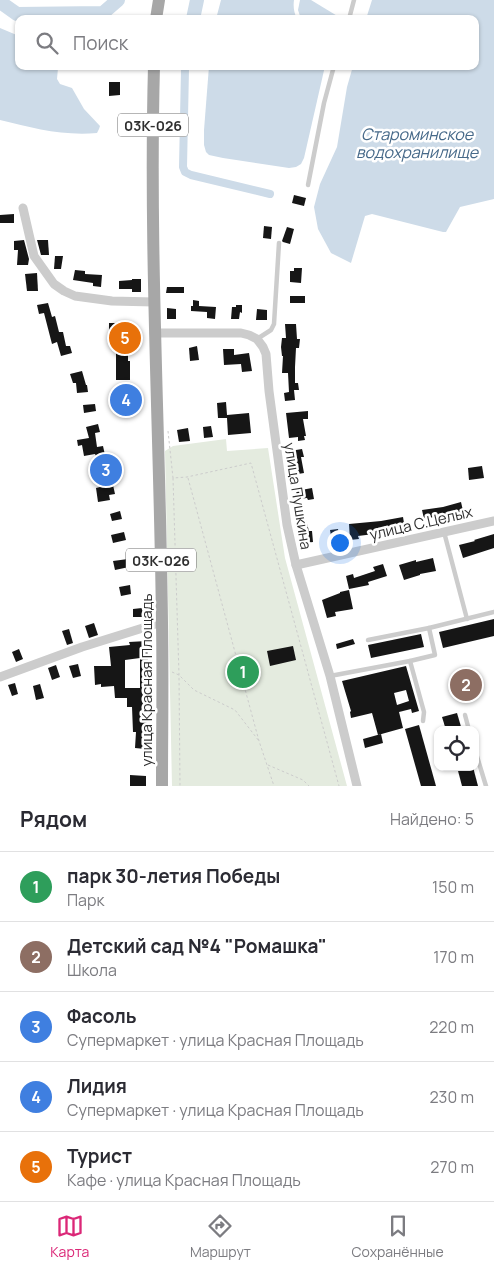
<!DOCTYPE html>
<html lang="ru">
<head>
<meta charset="utf-8">
<style>
	:root { --surface:#fff; --page:#f2f2f3; --text:#2b2b33; --muted:#7c7c81; --line:#e1e1e2; --accent:#db2777 }
	body { margin:0; font-family:Manrope,sans-serif; background:var(--page); color:var(--text) }
	.controls { position:absolute; right:15px; bottom:15px; display:grid; overflow:hidden; border-radius:10px; box-shadow:0 1px 4px #0004 }
	.controls button { width:45px; height:45px; display:grid; place-items:center; padding:0; border:0; border-bottom:1px solid var(--line); background:var(--surface); color:var(--text); font:25px sans-serif }
	.you { position:absolute; left:339px; top:542px; width:18px; height:18px; margin:-12px; border:4px solid #fff; border-radius:50%; background:#1a73e8; box-shadow:0 0 0 8px #1a73e833 }
	.badge { display:grid; place-items:center; width:32px; height:32px; border-radius:50%; background:var(--accent); color:#fff; font-size:16px; font-weight:700 }
	.pin { position:absolute; translate:-50% -50%; border:2px solid #fff; box-shadow:0 1px 5px #0006 }
	.list { margin:0; padding:0; list-style:none }
	h2 { display:flex; justify-content:space-between; align-items:center; height:65px; margin:0; padding:0 20px; font-size:21px }
	h2 small { font-size:16px; font-weight:400; color:var(--muted) }
	.list li { display:grid; grid-template-columns:32px 1fr auto; gap:15px; align-items:center; box-sizing:border-box; height:70px; padding:0 20px; border-top:1px solid var(--line) }
	.list b { display:block; font-size:19px; white-space:nowrap }
	.list p { margin:0; font-size:16px; white-space:nowrap; color:var(--muted) }
	.list em { font-size:16px; font-style:normal; color:var(--muted) }
	.icon { flex:none; width:28px; height:28px; fill:none; stroke:currentColor; stroke-width:2; stroke-linecap:round; stroke-linejoin:round }
	.map { position:relative; flex:none; width:494px; height:786px; overflow:hidden }
	.search { position:absolute; background:var(--surface); box-shadow:0 1px 4px #0004; left:15px; right:15px; top:15px; height:55px; display:flex; align-items:center; gap:12px; box-sizing:border-box; padding:0 18px; border-radius:10px; color:var(--muted); font-size:19px }
	.sheet { height:415px; background:var(--surface) }
	nav { display:flex; justify-content:space-around; align-items:center; box-sizing:border-box; height:70px; border-top:1px solid var(--line); background:var(--surface); font-size:14px; color:var(--muted) }
	nav a { display:grid; justify-items:center; gap:2px }
	nav .on { color:var(--accent) }
	.map>svg:first-child { display:block }
</style>
</head>
<body>
<div class="map">
<svg width="494" height="786" viewBox="0 0 494 786">
	<rect width="100%" height="100%" fill="#fff"/>
	<path fill="#e4ebdf" d="M226,439L227,451L268,448L285,558L347,786H172L165,451L173,446Z"/>
	<g fill="#cddbe8">
		<path d="M221,0H294C293,7 294,13 297,19H216Z"/>
		<path d="M300,0H311L339,17L340,19H301L298,10Z"/>
		<path d="M372,0H494V199L460,207L446,232H443L372,214L365,216L351,263L331,253L318,229L314,207L320,184L337,147L347,87L353,66H475V19H366Z"/>
		<path d="M0,28L19,36V66H60L58,68L57,79L60,84L72,88L84,109L100,126L99,129L97,133C62,136 33,128 0,120Z"/>
		<path d="M209,66H325L304,158L301,164L296,167L289,168L223,158L209,155L206,152L204,145V130Z"/>
	</g>
	<g fill="none" stroke-linecap="round" stroke-linejoin="round">
		<path stroke="#cddbe8" stroke-width="2.5" d="M185,69L186,66"/>
		<path stroke="#cddbe8" stroke-width="8" d="M185,69L183,167L185,172L191,175L270,194"/>
		<g stroke="#cddbe8" stroke-width="14">
			<path d="M0,2L17,14L103,13L118,0"/>
			<path d="M193,19L197,0"/>
		</g>
	</g>
	<g fill="#161616" fill-rule="evenodd">
		<path d="M109,82H120V95L109,96Z"/>
		<path d="M294,195L306,198L304,206L292,203Z"/>
		<path d="M14,214V223H0V215Z"/>
		<path d="M264,226L272,227L271,239L263,238Z"/>
		<path d="M287,227L294,229L290,244L283,242L282,241Z"/>
		<path d="M24,240L29,259L28,265H17L18,250H14V241Z"/>
		<path d="M37,240H48L49,255H41Z"/>
		<path d="M55,256H63L61,269H54Z"/>
		<path d="M294,268H302L301,283L290,282V271H294Z"/>
		<path d="M75,270L85,271V274L102,275L101,287L93,286V283L73,280Z"/>
		<path d="M37,273L38,291H27L25,274Z"/>
		<path d="M132,279H141V292H132V289H119V281L132,280Z"/>
		<path d="M167,287H184V293H166Z"/>
		<rect x="290" y="296" width="15" height="7"/>
		<path d="M193,300L199,301V306L216,307L215,319L207,318V312L191,311V306H193Z"/>
		<path d="M48,303L52,317L55,316L59,332H63L66,346H70L72,353L61,356L57,342L52,344L44,313L39,314L37,305Z"/>
		<path d="M236,305H242V313L240,312L239,319H231L232,307H236Z"/>
		<path d="M167,308L176,309V319H167Z"/>
		<path d="M257,309L267,310V320H256Z"/>
		<path d="M109,323H128V361H130V380H116V338H109Z"/>
		<path d="M285,324H296L297,339H300L299,348H296L295,367V383H298L299,390H294L295,400L285,401L284,393L289,392L288,373H282L283,356H282L281,347L282,338H286Z"/>
		<path d="M197,346L199,360L190,361L189,348Z"/>
		<path d="M223,349H234V355L249,353L252,371L242,372L241,364L224,365Z"/>
		<path d="M82,371L86,385H87L88,392L77,393L76,383H73L70,374Z"/>
		<path d="M129,393L131,407L122,408L121,394Z"/>
		<path d="M226,402L227,415L249,413L251,433L228,435L227,418H218L217,403Z"/>
		<path d="M95,404L96,411L84,413L83,405Z"/>
		<path d="M308,411V419H303L306,436H304L305,440L298,441V437L289,438L286,413Z"/>
		<path d="M98,424L100,432L95,433L97,447L103,446L105,455L96,456L95,454L84,456L82,445L78,446L77,440L89,438L86,427Z"/>
		<path d="M211,426L213,437L204,438L203,427Z"/>
		<path d="M188,428L190,441L179,442L177,430Z"/>
		<path d="M302,449L304,457H301L304,473L292,475L291,467H293L290,451Z"/>
		<path d="M482,466L484,478L469,480L468,468Z"/>
		<path d="M109,467L115,494L109,495L110,500L98,502L96,488L100,487L97,470Z"/>
		<path d="M312,488L314,499L308,500L307,498L298,499L296,491Z"/>
		<path d="M461,502L464,515L456,518L455,514L440,518L439,516L424,519L422,510L443,507Z"/>
		<path d="M120,511L122,519L112,521L110,514Z"/>
		<path d="M304,513L309,531H312L313,542L305,543L303,529L301,530L297,515Z"/>
		<path d="M403,517L405,529L373,532L374,534L358,536L359,539L350,540L349,524L381,521Z"/>
		<path d="M338,529L340,540L332,542L330,530Z"/>
		<path d="M124,532L126,540L113,543L111,535Z"/>
		<path d="M494,534V548L463,558L459,545L475,541L474,540Z"/>
		<path d="M433,558L436,571L420,574V575L404,580L399,565L416,560V562Z"/>
		<path d="M128,559L129,567L115,570L113,561Z"/>
		<path d="M383,564L387,576L368,582L369,585L349,589L346,576L353,574L354,578L375,571L373,567Z"/>
		<path d="M130,585L131,594L121,596L119,587Z"/>
		<path d="M349,590L353,609L335,612L336,616L327,618L322,600L340,593V592Z"/>
		<path d="M142,608L143,617H133V609Z"/>
		<path d="M494,619V636L443,648L439,632Z"/>
		<path d="M94,623L98,635L89,638L85,626Z"/>
		<path d="M69,629L73,643L67,645L62,631Z"/>
		<path d="M421,634L424,647L371,658L368,645Z"/>
		<path d="M353,639L355,644L337,649L336,644Z"/>
		<path d="M147,641L149,679H147V698H144V714H147L145,749L135,748L136,732H133L132,707H127V698H115L114,686L101,687V684L95,685L94,666H111L109,647L130,645L129,642ZM140,658V688H125V660Z"/>
		<path d="M293,646L296,660L270,666L267,651Z"/>
		<path d="M19,649L23,659L16,662L12,652Z"/>
		<path d="M78,664L81,676L73,678L69,666Z"/>
		<path d="M56,665L60,677L52,680L48,668Z"/>
		<path d="M406,666L419,711L412,713L411,709L399,712L403,728L378,735L372,713L351,718L350,712L351,711L342,681ZM406,690L409,701L397,705L394,693Z"/>
		<path d="M15,683L18,694L12,696L8,685Z"/>
		<path d="M40,684L44,698L36,700L33,686Z"/>
		<path d="M457,713L462,730H446L442,717Z"/>
		<path d="M419,725L436,786H421L405,729Z"/>
		<path d="M381,734L383,743L365,748L363,739Z"/>
		<path d="M457,767H473L478,786H462Z"/>
		<path d="M130,775L146,776V786H130Z"/>
	</g>
	<g fill="none" stroke-linecap="round" stroke-linejoin="round">
		<g stroke="#ccc" stroke-width="1" stroke-dasharray="2.5 2.5" stroke-linecap="butt">
			<path d="M168,431L173,478L187,477L251,463L339,786"/>
			<path d="M173,478L179,675L180,786"/>
			<path d="M188,478L259,741L274,786"/>
			<path d="M172,672L179,675L194,690L235,710L259,741"/>
			<path d="M268,765L303,780L309,786"/>
		</g>
		<g stroke="#ccc" stroke-width="4.5">
			<path d="M349,19L354,0"/>
			<path d="M308,185L324,103L334,66"/>
			<path d="M257,339L271,330L274,324L279,243"/>
			<path d="M444,532L467,619"/>
			<path d="M429,628L494,612"/>
			<path d="M368,640L429,628L435,655L410,661"/>
			<path d="M330,676L410,661L424,712L423,721"/>
			<path d="M465,715L469,730"/>
			<path d="M475,750L486,786"/>
		</g>
		<g stroke="#ccc" stroke-width="9">
			<path d="M23,208L34,256L54,284L64,291L75,296L112,301L154,302"/>
			<path d="M154,333H241L249,335L257,339L263,347L266,354L269,391L287,525L296,565L330,676L357,786"/>
			<path d="M296,565L494,521"/>
			<path d="M0,677L82,647L162,622"/>
		</g>
		<g stroke="#a7a7a7" stroke-width="12">
			<path d="M156,19L159,0"/>
			<path d="M154,66C149,252 160,437 162,623C163,677 162,732 162,786"/>
		</g>
	</g>
	<g text-anchor="middle" dominant-baseline="central" stroke-width="5" stroke-linejoin="round" paint-order="stroke">
		<g fill="#fff" stroke="#6d6d6d" stroke-width="1">
			<rect x="118" y="113.5" width="70" height="23" rx="4"/>
			<rect x="126" y="548.5" width="70" height="23" rx="4"/>
		</g>
		<g font-size="14" font-weight="bold" fill="#2f2f2f">
			<text x="153" y="125">03К-026</text>
			<text x="161" y="560">03К-026</text>
		</g>
		<g font-size="15" fill="#2f2f2f" stroke="#fff">
			<text transform="translate(298 496) rotate(81)">улица Пушкина</text>
			<text transform="translate(421 523) rotate(-13)">улица С.Целых</text>
			<text transform="translate(146 680) rotate(-90)">улица Красная Площадь</text>
		</g>
		<g font-size="16" font-style="italic" fill="#466989" stroke="#fff">
			<text x="417" y="134">Староминское<tspan x="417" dy="18">водохранилище</tspan></text>
		</g>
	</g>
</svg>
<div class="controls">
<button><svg class="icon" aria-label="locate" viewBox="0 0 24 24"><circle cx="12" cy="12" r="6"/><path d="M12 2v4M12 18v4M2 12h4M18 12h4"/></svg></button>
</div>
<div class="you"></div>
<div class="pin badge" style="left:243px;top:672px;background:#2e9e5b">1</div>
<div class="pin badge" style="left:466px;top:685px;background:#8d6e63">2</div>
<div class="pin badge" style="left:106px;top:470px;background:#3f7fe0">3</div>
<div class="pin badge" style="left:126px;top:400px;background:#3f7fe0">4</div>
<div class="pin badge" style="left:125px;top:338px;background:#e8710a">5</div>
<div class="search"><svg class="icon" aria-label="search" viewBox="0 0 24 24"><circle cx="10" cy="10" r="6"/><path d="M15 15l6 6"/></svg>Поиск</div>
</div>
<section class="sheet">
<h2>Рядом<small>Найдено: 5</small></h2>
<ul class="list">
<li><span class="badge" style="background:#2e9e5b">1</span><div><b>парк 30-летия Победы</b><p>Парк</p></div><em>150 m</em></li>
<li><span class="badge" style="background:#8d6e63">2</span><div><b>Детский сад №4 &quot;Ромашка&quot;</b><p>Школа</p></div><em>170 m</em></li>
<li><span class="badge" style="background:#3f7fe0">3</span><div><b>Фасоль</b><p>Супермаркет · улица Красная Площадь</p></div><em>220 m</em></li>
<li><span class="badge" style="background:#3f7fe0">4</span><div><b>Лидия</b><p>Супермаркет · улица Красная Площадь</p></div><em>230 m</em></li>
<li><span class="badge" style="background:#e8710a">5</span><div><b>Турист</b><p>Кафе · улица Красная Площадь</p></div><em>270 m</em></li>
</ul>
</section>
<nav>
<a class="on"><svg class="icon" aria-label="map" viewBox="0 0 24 24"><path d="M3 6l6-2 6 2 6-2v14l-6 2-6-2-6 2zM9 4v14M15 6v14"/></svg>Карта</a>
<a><svg class="icon" aria-label="directions" viewBox="0 0 24 24"><path d="M12 3l9 9-9 9-9-9zM9 14v-3h6M13 9l2 2-2 2"/></svg>Маршрут</a>
<a><svg class="icon" aria-label="saved" viewBox="0 0 24 24"><path d="M7 4h10v16l-5-4-5 4z"/></svg>Сохранённые</a>
</nav>
</body>
</html>
